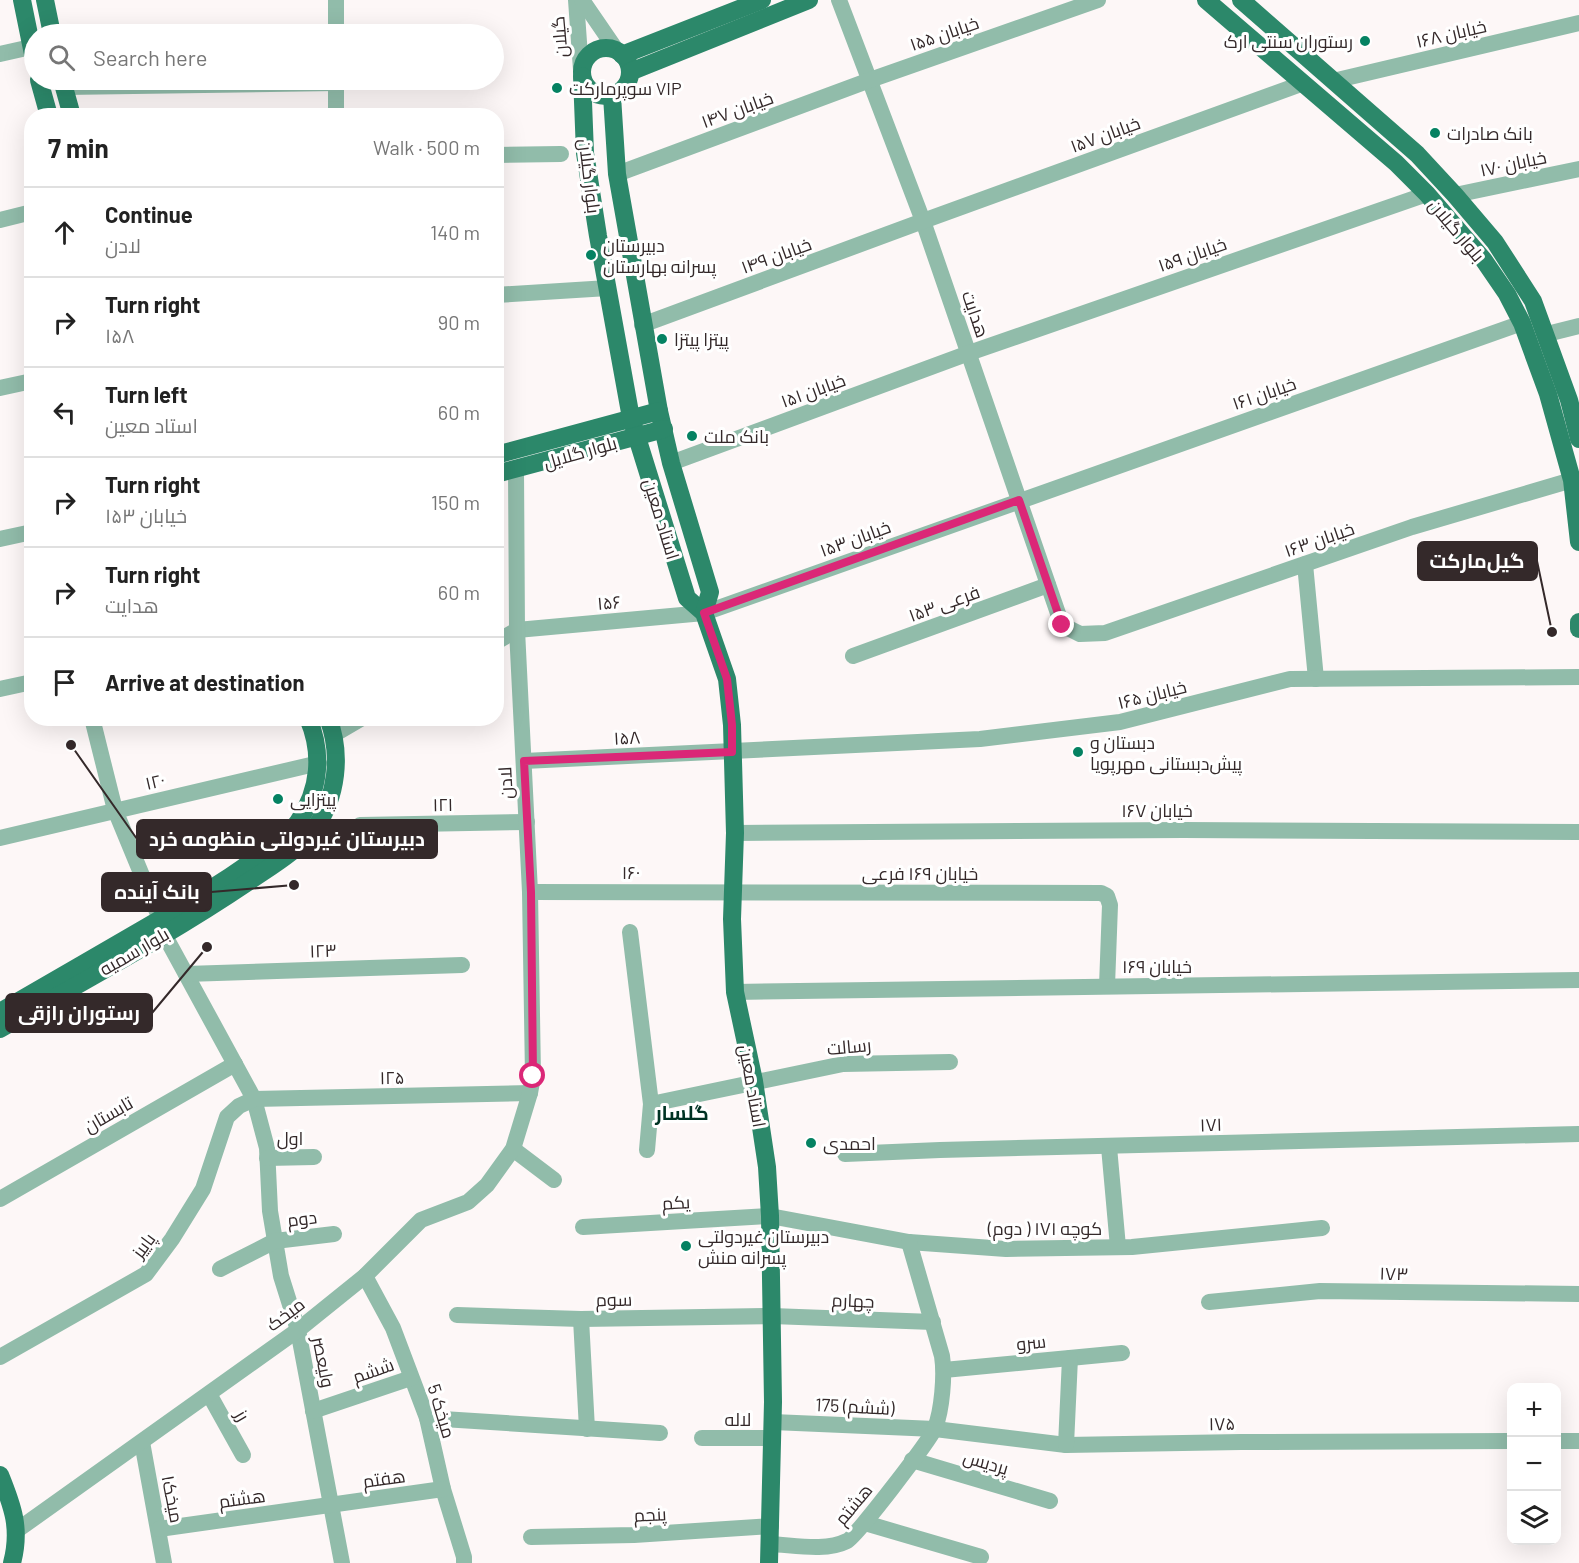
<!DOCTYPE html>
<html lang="en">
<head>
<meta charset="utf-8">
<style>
	:root { --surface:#fff; --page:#f2f2f2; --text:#222; --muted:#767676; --line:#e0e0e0 }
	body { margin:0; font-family:Barlow,Cairo,sans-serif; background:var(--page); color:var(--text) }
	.controls { position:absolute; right:18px; bottom:18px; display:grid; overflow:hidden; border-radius:12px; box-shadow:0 6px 24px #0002 }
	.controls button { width:54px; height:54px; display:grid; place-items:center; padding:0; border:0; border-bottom:2px solid var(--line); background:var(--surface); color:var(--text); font:30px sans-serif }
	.stop { position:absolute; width:18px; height:18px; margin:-14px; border:4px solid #db2777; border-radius:50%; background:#fff }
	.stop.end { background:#db2777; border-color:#fff; box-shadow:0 2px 6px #0008 }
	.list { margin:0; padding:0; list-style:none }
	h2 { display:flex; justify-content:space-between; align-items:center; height:78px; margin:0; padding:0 24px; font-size:26px }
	h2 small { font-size:20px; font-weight:400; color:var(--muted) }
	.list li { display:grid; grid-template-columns:39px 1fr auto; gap:18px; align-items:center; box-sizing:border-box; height:90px; padding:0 24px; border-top:2px solid var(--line) }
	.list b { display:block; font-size:22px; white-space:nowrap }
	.list p { margin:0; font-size:20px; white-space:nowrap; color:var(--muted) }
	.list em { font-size:20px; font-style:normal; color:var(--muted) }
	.icon { flex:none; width:33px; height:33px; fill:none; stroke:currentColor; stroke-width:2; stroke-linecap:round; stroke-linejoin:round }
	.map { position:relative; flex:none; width:1579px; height:1563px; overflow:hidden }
	.search { position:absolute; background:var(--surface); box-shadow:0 6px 24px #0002; left:24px; top:24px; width:480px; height:66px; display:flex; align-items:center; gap:15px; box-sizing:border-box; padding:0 21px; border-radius:33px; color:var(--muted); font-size:22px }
	.panel { position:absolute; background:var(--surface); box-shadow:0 6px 24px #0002; left:24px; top:108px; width:480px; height:618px; border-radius:24px }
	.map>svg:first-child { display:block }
</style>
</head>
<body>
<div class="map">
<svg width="1579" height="1563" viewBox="0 0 1579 1563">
	<rect width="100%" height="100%" fill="#fdf7f7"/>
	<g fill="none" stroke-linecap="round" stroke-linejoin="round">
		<g stroke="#91bcaa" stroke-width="16">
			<path d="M336,0V34"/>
			<path d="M576,0L581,70"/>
			<path d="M582,0L617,51"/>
			<path d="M839,0L923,221L1062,625L1080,634L1105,633L1412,527L1572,480"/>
			<path d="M0,54L31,47"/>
			<path d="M1333,81L1579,23"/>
			<path d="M64,87L336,83"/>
			<path d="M336,116V80"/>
			<path d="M496,155L561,154"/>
			<path d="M617,174L870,80L1098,0"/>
			<path d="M1455,195L1579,169"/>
			<path d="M0,220L32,212"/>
			<path d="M496,295L608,288"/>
			<path d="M642,325L923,221L1301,84"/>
			<path d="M1547,334L1579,326"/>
			<path d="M0,388L32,381"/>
			<path d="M671,463L969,353L1427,194"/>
			<path d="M0,539L32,532"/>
			<path d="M1305,564L1316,679"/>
			<path d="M496,642L517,630L704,613L1522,323"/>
			<path d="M853,656L1048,585"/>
			<path d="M0,689L32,682"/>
			<path d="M92,718L115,810L160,919"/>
			<path d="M333,735L362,718"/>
			<path d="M524,761L980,739L1120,722L1290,679L1579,677"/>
			<path d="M360,825L527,822"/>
			<path d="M735,833L1183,830L1579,832"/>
			<path d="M0,838L319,763"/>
			<path d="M530,892L1101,893L1107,896L1110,905L1107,986"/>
			<path d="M630,932L651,1104L647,1150"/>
			<path d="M164,934L254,1099L267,1148L270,1211L281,1276L298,1330L342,1563"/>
			<path d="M186,974L462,965"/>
			<path d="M735,992L1579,980"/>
			<path d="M651,1104L843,1064L950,1062"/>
			<path d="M1109,1147L1118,1247"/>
			<path d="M513,1149L554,1180"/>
			<path d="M845,1154L940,1150L1579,1134"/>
			<path d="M267,1158L314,1157"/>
			<path d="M0,1199L235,1064"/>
			<path d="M583,1227L770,1216L909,1242L1006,1249L1132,1247L1322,1228"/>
			<path d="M220,1269L275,1241L334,1234"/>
			<path d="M365,1276L393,1328L427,1418L443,1489L464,1557V1563"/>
			<path d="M1209,1302L1320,1291L1579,1294"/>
			<path d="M457,1315L581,1319L772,1316L933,1322"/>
			<path d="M581,1319L587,1429"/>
			<path d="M0,1357L146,1274L172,1239L203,1189L227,1117L239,1106L254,1099L530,1093"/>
			<path d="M944,1370L1122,1353"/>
			<path d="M209,1394L243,1455"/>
			<path d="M313,1411L411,1378"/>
			<path d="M427,1418L660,1433"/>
			<path d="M773,1422L935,1429L1066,1445L1241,1442L1512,1441"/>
			<path d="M702,1438H773"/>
			<path d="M1556,1441H1579"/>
			<path d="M142,1442L164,1563"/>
			<path d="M1066,1445L1070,1358"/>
			<path d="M912,1460L1050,1501"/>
			<path d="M865,1523L981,1557"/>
			<path d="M159,1529L443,1489"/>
			<path d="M16,1531L298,1330L365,1276L421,1220L468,1202L487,1185L513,1149L530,1093L533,1076L530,892L517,630L516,470"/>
			<path d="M531,1537L634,1535L771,1526"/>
			<path d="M770,1544C794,1545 825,1552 847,1541C856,1537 930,1440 935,1428C942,1410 945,1375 942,1356L909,1242"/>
		</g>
		<g stroke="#2c886a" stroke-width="18">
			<path d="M22,0L34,59"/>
			<path d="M45,0L52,34"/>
			<path d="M1206,0L1396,163L1427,194L1483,259L1507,294L1522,323L1548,394L1572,480L1579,542"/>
			<path d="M1241,0L1417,154L1455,195L1495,242L1533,301L1569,400L1579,439"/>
			<circle cx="606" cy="72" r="24"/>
			<path d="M622,55L762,0"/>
			<path d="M630,72L809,0"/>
			<path d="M582,76L585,153L598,236L631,418L687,598L704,613L727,679L732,725L735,833L732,919L735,992L754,1081L767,1167L770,1216L773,1402L769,1563"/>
			<path d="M39,80L49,116"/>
			<path d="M62,80L72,116"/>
			<path d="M612,96L617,174L659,411L671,463L710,592L704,613"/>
			<path d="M496,455L659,411"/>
			<path d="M496,474L664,429"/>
			<path d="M1579,622V629"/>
			<path d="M0,1012C52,982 105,951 157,921C196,898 233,877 268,849C279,841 290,833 298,822C320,790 323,753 308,718"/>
			<path d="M0,1029C83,981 168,936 248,882C271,866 298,851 315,828C337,797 342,754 328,718"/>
			<path d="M0,1475C13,1507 21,1529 12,1563"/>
		</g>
	</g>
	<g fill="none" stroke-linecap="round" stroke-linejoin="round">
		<path stroke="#db2777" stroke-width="8" d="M533,1076L531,892L524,761L732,752V725L727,679L704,613L1019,500L1062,625"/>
	</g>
	<g fill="#058262" stroke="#fff" stroke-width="2">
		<circle cx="1365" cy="41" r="6"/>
		<circle cx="557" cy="88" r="6"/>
		<circle cx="1435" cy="133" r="6"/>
		<circle cx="591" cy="255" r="6"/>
		<circle cx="662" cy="339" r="6"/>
		<circle cx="692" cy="436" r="6"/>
		<circle cx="1078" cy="752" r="6"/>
		<circle cx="278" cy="799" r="6"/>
		<circle cx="811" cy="1143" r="6"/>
		<circle cx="686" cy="1246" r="6"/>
	</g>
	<g text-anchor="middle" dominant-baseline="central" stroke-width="6" stroke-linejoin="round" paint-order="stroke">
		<g font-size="18" fill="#34292a" stroke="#fff">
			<text transform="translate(944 33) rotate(-19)">خیابان ۱۵۵</text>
			<text transform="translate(1451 33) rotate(-13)">خیابان ۱۶۸</text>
			<text transform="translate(559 37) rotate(-95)">گیلان</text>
			<text transform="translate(737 109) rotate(-20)">خیابان ۱۴۷</text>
			<text transform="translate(1105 134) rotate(-20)">خیابان ۱۵۷</text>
			<text transform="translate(1513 163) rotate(-12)">خیابان ۱۷۰</text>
			<text transform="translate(590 176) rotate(83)">بلوار گیلان</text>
			<text transform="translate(1457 230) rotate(50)">بلوار گیلان</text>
			<text transform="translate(1192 254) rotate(-19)">خیابان ۱۵۹</text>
			<text transform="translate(776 255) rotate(-20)">خیابان ۱۴۹</text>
			<text transform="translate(976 314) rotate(71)">هدایت</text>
			<text transform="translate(813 390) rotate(-20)">خیابان ۱۵۱</text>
			<text transform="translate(1264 393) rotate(-19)">خیابان ۱۶۱</text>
			<text transform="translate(580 452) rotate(-16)">بلوار گلایل</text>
			<text transform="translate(662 519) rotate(73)">استاد معین</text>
			<text transform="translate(855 538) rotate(-20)">خیابان ۱۵۳</text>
			<text transform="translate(1319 539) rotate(-19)">خیابان ۱۶۳</text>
			<text transform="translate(609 602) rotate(-5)">۱۵۶</text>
			<text transform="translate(944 603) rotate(-20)">۱۵۳ فرعی</text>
			<text transform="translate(1152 694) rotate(-14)">خیابان ۱۶۵</text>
			<text transform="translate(627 737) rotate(-3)">۱۵۸</text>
			<text transform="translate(155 781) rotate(-13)">۱۲۰</text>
			<text transform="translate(505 783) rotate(-93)">لادن</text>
			<text transform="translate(443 804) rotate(-1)">۱۲۱</text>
			<text x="1157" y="810">خیابان ۱۶۷</text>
			<text x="631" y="872">۱۶۰</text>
			<text x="920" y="873">خیابان ۱۶۹ فرعی</text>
			<text transform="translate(323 950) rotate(-2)">۱۲۳</text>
			<text transform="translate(134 951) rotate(-30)">بلوار سمیه</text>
			<text x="1157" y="966">خیابان ۱۶۹</text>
			<text transform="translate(849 1046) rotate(-5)">رسالت</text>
			<text transform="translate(392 1077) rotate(-1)">۱۲۵</text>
			<text transform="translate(753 1086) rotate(80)">استاد معین</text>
			<text transform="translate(108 1114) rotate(-30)">تابستان</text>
			<text transform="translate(1211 1124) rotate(-2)">۱۷۱</text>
			<text x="290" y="1138">اول</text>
			<text transform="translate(676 1202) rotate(-3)">یکم</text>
			<text transform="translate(302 1218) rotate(-7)">دوم</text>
			<text x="1045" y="1228">کوچه ۱۷۱ ( دوم)</text>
			<text transform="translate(143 1245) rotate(-53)">پاییز</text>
			<text transform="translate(1394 1273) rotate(2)">۱۷۳</text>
			<text transform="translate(614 1299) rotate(-1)">سوم</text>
			<text transform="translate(853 1300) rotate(2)">چهارم</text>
			<text transform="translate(285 1314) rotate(-37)">میخک</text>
			<text transform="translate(1031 1342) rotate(-6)">سرو</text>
			<text transform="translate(324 1362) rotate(79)">ولیعصر</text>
			<text transform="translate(373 1370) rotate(-19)">ششم</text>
			<text transform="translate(855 1406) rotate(3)">175 (ششم)</text>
			<text transform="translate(442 1411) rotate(73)">میخک 5</text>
			<text transform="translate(243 1415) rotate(60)">رز</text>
			<text x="738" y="1419">لاله</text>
			<text transform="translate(1222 1423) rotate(-1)">۱۷۵</text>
			<text transform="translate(986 1462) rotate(16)">پردیس</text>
			<text transform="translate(384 1478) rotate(-8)">هفتم</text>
			<text transform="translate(242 1498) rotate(-8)">هشتم</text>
			<text transform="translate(173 1499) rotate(79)">میخک۱</text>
			<text transform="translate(853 1504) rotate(-50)">هشتم</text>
			<text transform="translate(650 1514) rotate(-3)">پنجم</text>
		</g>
		<g font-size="18" fill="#34292a" stroke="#fff" text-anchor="start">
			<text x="1353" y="41" text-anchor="end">رستوران سنتی ارک</text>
			<text x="569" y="88">سوپرمارکت VIP</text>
			<text x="1447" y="133">بانک صادرات</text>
			<text x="603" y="245">دبیرستان<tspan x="603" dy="21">پسرانه بهارستان</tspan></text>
			<text x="674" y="339">پیتزا پیتزا</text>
			<text x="704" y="436">بانک ملت</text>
			<text x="1090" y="742">دبستان و<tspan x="1090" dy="21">پیش‌دبستانی مهرپویا</tspan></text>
			<text x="290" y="799">پیتزایی</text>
			<text x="823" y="1143">احمدی</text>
			<text x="698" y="1236">دبیرستان غیردولتی<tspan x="698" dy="21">پسرانه منش</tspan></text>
		</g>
		<g font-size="20" font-weight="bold" fill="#003324" stroke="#fff">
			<text x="682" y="1112">گلسار</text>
		</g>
	</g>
	<path fill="none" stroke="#34292a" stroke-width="2" d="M1552 632L1537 561M71 745L137 839M294 885L211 892M207 947L152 1013"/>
	<g fill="#34292a" stroke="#fff" stroke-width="2">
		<circle cx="1552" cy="632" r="6"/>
		<circle cx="71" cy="745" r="6"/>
		<circle cx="294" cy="885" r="6"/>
		<circle cx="207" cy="947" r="6"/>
	</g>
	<g fill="#34292a" stroke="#34292a" stroke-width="2">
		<rect x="1418" y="542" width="119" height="38" rx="6"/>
		<rect x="137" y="820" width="300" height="38" rx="6"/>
		<rect x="102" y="873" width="109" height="38" rx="6"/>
		<rect x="6" y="994" width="146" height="38" rx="6"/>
	</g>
	<g font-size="20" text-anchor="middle" font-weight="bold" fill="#fff">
		<text x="1477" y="568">گیل‌مارکت</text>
		<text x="287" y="846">دبیرستان غیردولتی منظومه خرد</text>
		<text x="157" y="899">بانک آینده</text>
		<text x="79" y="1020">رستوران رازقی</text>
	</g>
</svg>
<div class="controls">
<button>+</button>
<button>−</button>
<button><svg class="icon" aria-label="layers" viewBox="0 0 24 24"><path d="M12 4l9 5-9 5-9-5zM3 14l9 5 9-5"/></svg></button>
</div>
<div class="stop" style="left:533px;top:1076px"></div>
<div class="stop end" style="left:1062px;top:625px"></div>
<div class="search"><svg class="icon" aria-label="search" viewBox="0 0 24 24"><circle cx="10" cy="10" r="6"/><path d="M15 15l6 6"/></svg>Search here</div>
<section class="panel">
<h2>7 min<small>Walk · 500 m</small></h2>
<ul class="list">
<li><svg class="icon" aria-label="ahead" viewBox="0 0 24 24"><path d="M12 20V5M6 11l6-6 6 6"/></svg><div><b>Continue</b><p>لادن</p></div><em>140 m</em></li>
<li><svg class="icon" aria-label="right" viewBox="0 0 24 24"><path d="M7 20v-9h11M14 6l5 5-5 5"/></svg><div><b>Turn right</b><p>۱۵۸</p></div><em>90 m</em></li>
<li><svg class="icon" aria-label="left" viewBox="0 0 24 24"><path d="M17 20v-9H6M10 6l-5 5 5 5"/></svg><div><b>Turn left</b><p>استاد معین</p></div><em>60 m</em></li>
<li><svg class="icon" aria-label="right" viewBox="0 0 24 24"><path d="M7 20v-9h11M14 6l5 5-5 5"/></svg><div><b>Turn right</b><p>خیابان ۱۵۳</p></div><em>150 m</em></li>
<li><svg class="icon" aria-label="right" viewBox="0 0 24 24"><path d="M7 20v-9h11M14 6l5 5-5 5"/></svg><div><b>Turn right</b><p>هدایت</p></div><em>60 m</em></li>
<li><svg class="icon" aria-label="arrive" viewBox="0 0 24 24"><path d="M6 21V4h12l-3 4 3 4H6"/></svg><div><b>Arrive at destination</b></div></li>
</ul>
</section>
</div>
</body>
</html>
